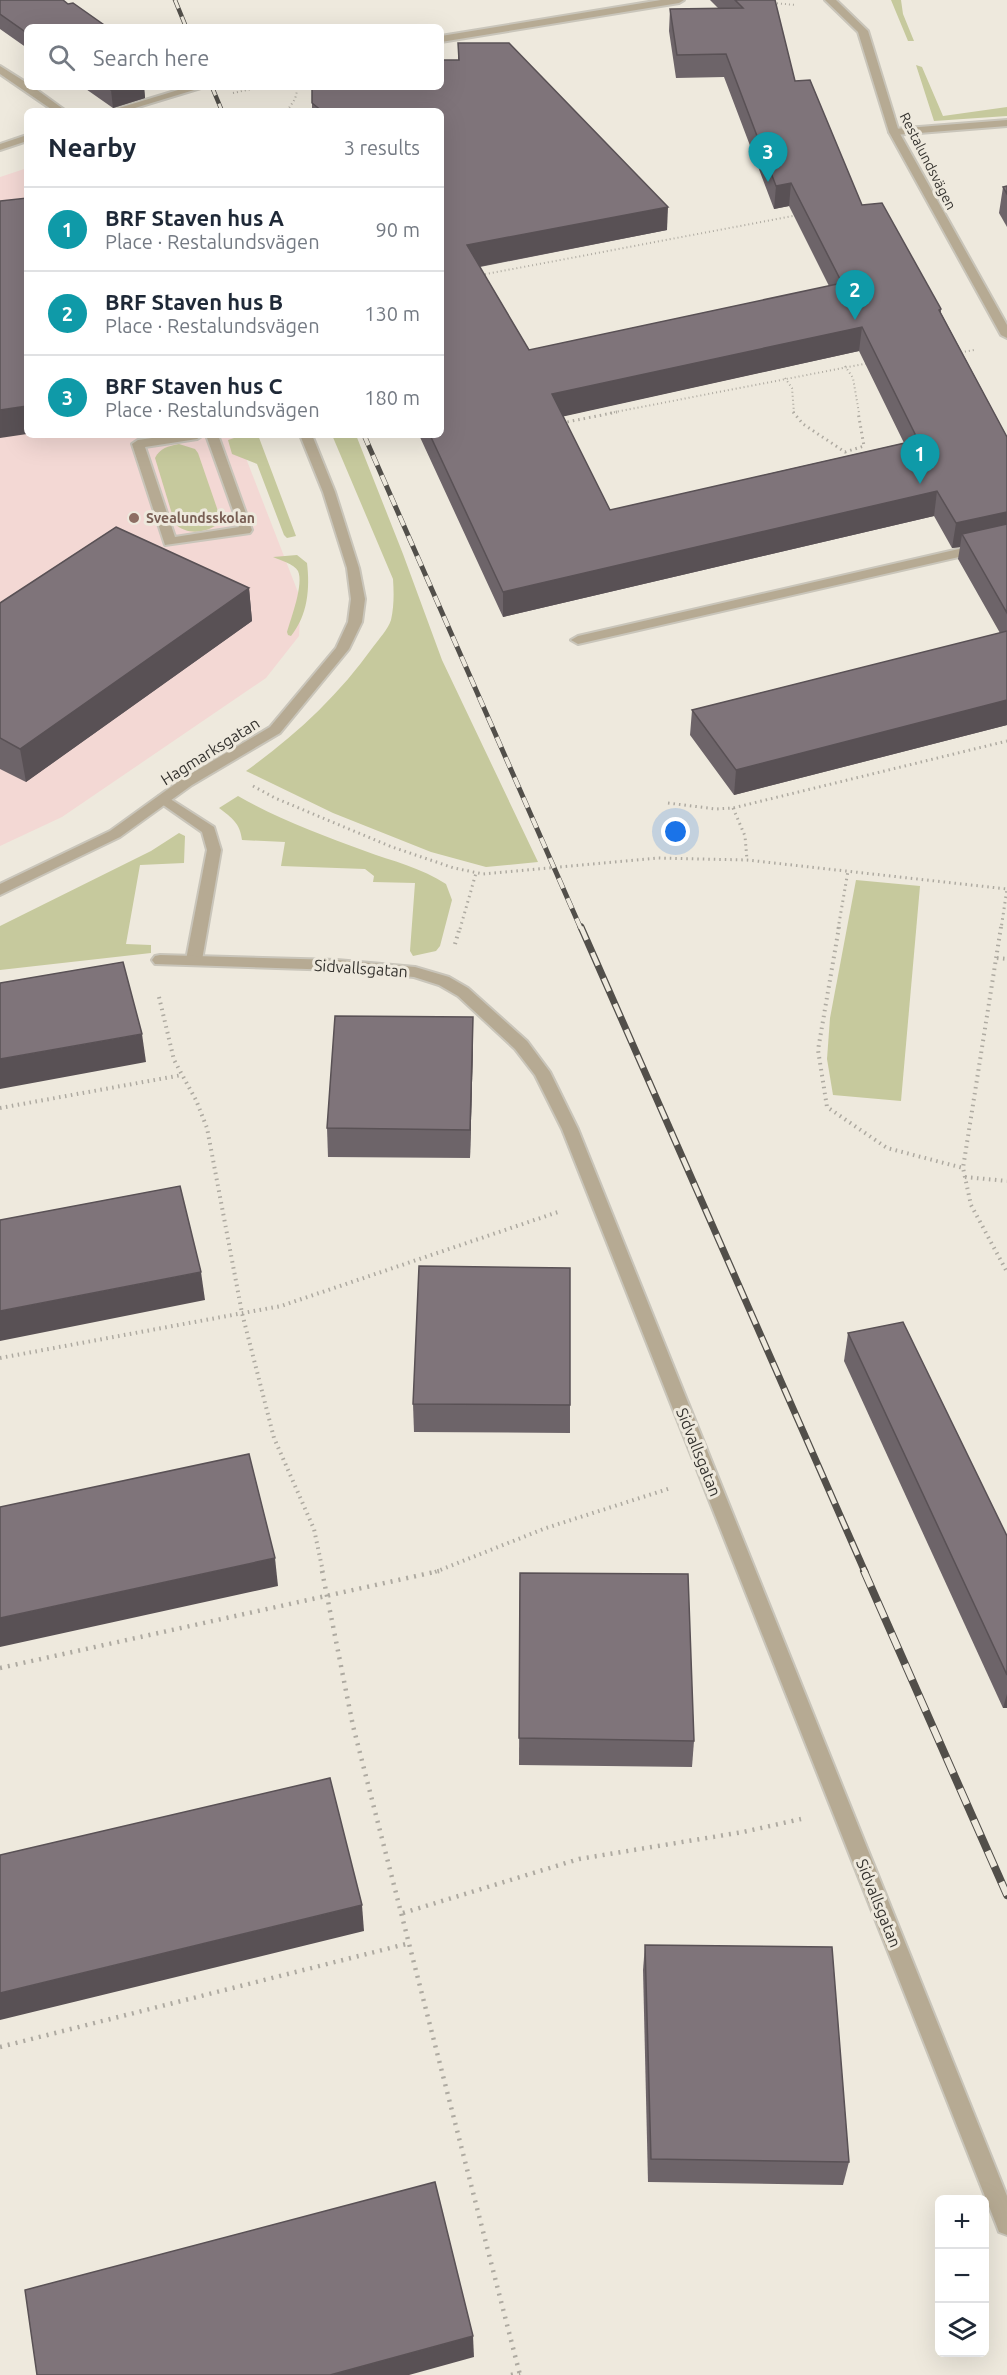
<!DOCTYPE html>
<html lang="en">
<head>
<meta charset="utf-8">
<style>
	:root { --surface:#fff; --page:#f2f2f3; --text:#1f2937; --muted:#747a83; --line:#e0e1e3; --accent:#a30538 }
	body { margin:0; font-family:Ubuntu,sans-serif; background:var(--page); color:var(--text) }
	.controls { position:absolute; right:18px; bottom:18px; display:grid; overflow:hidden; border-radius:9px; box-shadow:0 6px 24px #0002 }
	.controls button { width:54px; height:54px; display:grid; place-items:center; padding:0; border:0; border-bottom:2px solid var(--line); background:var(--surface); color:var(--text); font:30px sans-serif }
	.you { position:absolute; left:676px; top:832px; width:21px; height:21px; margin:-15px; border:4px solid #fff; border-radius:50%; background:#1a73e8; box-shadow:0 0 0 9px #1a73e833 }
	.badge { display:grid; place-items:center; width:39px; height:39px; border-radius:50%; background:var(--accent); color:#fff; font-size:20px; font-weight:700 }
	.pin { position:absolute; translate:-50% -50px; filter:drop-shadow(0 2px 3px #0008) }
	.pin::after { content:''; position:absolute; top:32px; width:21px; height:18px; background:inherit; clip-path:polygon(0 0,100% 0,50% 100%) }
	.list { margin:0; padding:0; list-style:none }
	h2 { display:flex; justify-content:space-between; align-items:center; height:78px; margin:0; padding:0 24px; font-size:26px }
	h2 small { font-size:20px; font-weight:400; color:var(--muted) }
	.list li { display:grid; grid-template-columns:39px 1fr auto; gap:18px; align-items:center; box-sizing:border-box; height:84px; padding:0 24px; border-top:2px solid var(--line) }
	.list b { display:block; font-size:22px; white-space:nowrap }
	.list p { margin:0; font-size:20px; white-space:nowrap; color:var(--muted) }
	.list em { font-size:20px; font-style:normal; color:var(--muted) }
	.icon { flex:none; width:33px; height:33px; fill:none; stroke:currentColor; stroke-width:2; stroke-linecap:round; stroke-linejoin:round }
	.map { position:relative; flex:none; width:1007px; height:2375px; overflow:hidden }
	.search { position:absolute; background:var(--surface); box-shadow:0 6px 24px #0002; left:24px; top:24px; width:420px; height:66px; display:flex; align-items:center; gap:15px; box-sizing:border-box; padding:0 21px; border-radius:9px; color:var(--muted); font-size:22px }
	.panel { position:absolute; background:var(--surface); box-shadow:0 6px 24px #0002; left:24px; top:108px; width:420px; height:330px; border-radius:9px }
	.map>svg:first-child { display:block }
</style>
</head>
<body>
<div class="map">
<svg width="1007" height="2375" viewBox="0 0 1007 2375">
	<rect width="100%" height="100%" fill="#eee9dd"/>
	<path fill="#f3d8d4" d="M27,168V435H237L301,600L299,636L266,678L62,817L0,846V177Z"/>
	<g fill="#c6c99d">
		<path d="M891,0H901L903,14L914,41H908Z"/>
		<path d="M916,65L922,67L943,116L1007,107V116L934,121Z"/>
		<path d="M243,435H258L296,536L287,538L284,535L257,464L232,454L228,440Z"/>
		<path d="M332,435H356L403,554L442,660L538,862L486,867L431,852L333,813L246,771C295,736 338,696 373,647C379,639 388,629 391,620C394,607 394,593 393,579Z"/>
		<path d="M179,444L195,449L198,453L220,517L221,522C207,533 188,536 175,524L155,458C160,448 168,446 179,444Z"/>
		<path d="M297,555L307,563C310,588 308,615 291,636L288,635L287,632C291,618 304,584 298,571C294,564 280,560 273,557Z"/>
		<path d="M238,796C278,819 321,835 365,851C392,861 422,868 446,884L452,900L440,946L436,951L413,956L410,951L415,883L373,882L374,876L365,869L281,866L285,842L242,840C240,823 232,818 219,808Z"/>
		<path d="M179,833L185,836L184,863L140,865L126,944L151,945V953L0,970V926L151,851Z"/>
		<path d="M856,880L920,886L901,1101L833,1095L827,1059L830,1018Z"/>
	</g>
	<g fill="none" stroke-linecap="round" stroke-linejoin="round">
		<defs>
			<g id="service">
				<path d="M1007,120V126L894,135L889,132L894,129Z"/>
				<path d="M173,435H203L197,439L145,447L175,537L239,527L206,435H218L252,530L250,533L165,545L132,444L138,440Z"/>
				<path d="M1007,538V546L578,644L571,640L578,636Z"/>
				<path d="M164,795L214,827L221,850L202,960L194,965L186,960L207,850L202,832L159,802L157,799L159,796Z"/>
			</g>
			<g id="minor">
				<path d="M825,0H836L868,31L899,132L1007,325V338L1001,335L889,132L858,32Z"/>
				<path d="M160,955L337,960L415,967L449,977L468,988L527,1041L550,1072L578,1129L1007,2196V2235L999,2232L996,2224L562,1129L535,1075L515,1049L458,996L439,985L414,977L337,970L155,964L152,960L155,956Z"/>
			</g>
			<g id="tertiary">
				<path d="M661,0H684L679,3L441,42V36Z"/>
				<path d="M0,66L27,83V87H33L66,111H54L0,74Z"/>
				<path d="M188,87H204L125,111H109Z"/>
				<path d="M27,135V141L0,150V144Z"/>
				<path d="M300,435H312L335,492L359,568L365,599L362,622L349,649L280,733L192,785L120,837L0,895V884L110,831L182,779L270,727L336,648L348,622L351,599L347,568L323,492Z"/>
			</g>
		</defs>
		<use href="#service" stroke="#c9c5ba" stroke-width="4"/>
		<use href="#minor" stroke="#c9c5ba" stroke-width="4"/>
		<use href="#tertiary" stroke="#c9c5ba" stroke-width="4"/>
		<g stroke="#aeaaa1" stroke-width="2" stroke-dasharray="1 3" stroke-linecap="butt">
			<path d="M773,3L796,5"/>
			<path d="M233,93L261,87"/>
			<path d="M287,111L295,99L298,87"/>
			<path d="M481,275L798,215"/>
			<path d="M957,353L974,350"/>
			<path d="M845,366L853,378L859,413"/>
			<path d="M785,378L792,388L794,413"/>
			<path d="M610,413L869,363"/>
		</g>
		<g stroke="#aeaaa1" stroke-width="3" stroke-dasharray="1.5 4" stroke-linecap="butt">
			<path d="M793,412L803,424L845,452L864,446L858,412"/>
			<path d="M562,423L617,412"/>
			<path d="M253,786L275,798L392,847L454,868L483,874L658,858L747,860L1007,889L1001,929"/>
			<path d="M668,803L716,809L733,808L1007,741"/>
			<path d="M733,808L745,836L747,860"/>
			<path d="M460,929L476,873"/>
			<path d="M838,929L848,871"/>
		</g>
		<g stroke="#aeaaa1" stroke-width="4" stroke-dasharray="1.5 4.5" stroke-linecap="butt">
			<path d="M839,927L818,1050L827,1107L887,1148L963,1168"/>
			<path d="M1001,927L963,1168L971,1205L1007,1272"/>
			<path d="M455,944L460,927"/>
			<path d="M997,958L1007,959"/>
			<path d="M159,997L174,1060L196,1100L207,1128L242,1313L274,1438L314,1529L323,1572"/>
			<path d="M0,1108L182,1075"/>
			<path d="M965,1177L1007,1181"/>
			<path d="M0,1358L281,1306L561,1211"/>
			<path d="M435,1572L546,1528L671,1488"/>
		</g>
		<g stroke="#aeaaa1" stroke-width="4.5" stroke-dasharray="2 6" stroke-linecap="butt">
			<path d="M322,1571L353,1726L520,2375"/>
			<path d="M0,1668L439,1571"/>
			<path d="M403,1913L579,1859L743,1832L801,1819"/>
			<path d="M0,2047L410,1943"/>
			<path d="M511,2375L520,2373"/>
		</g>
		<use href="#service" fill="#b6aa93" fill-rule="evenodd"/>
		<use href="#minor" fill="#b6aa93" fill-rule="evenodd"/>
		<use href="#tertiary" fill="#b6aa93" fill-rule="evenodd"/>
		<defs>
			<g id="rail-far3">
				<path d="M175,0L186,27"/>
				<path d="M212,87L222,111"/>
			</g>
			<path id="rail-far2" d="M364,435L581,929"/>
			<path id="rail-far1" d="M581,927L865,1572"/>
			<path id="rail" d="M864,1571L1007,1895"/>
		</defs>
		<use href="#rail-far3" stroke="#524f4a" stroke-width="4.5"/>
		<use href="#rail-far2" stroke="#524f4a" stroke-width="5"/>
		<use href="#rail-far1" stroke="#524f4a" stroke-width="7"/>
		<use href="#rail" stroke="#524f4a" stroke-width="8"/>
		<use href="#rail-far3" stroke="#eee9dd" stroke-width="3" stroke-dasharray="9" stroke-linecap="butt"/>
		<use href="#rail-far2" stroke="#eee9dd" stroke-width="4" stroke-dasharray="11" stroke-linecap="butt"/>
		<use href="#rail-far1" stroke="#eee9dd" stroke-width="4.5" stroke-dasharray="14" stroke-linecap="butt"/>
		<use href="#rail" stroke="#eee9dd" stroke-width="6" stroke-dasharray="17" stroke-linecap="butt"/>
	</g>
	<g fill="#6d6469" fill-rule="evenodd">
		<path d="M0,0L68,4L27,27V48L0,29Z"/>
		<path d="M710,0H775L795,81L862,205L941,309V313L1007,437V725L734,795L690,735L692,710L1000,633L958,559L960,547L952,548L934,516L503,617L419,435H441V111H312V103L458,60V43L667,230L480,267L529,350L829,286L789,206L774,209L724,77L676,78L669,31L670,9L718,8ZM859,351L904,443L610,510L563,416Z"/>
		<path d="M83,87H144L145,98L113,108Z"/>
		<path d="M1007,186V227L999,213L1003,187Z"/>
		<path d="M249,588L252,621L26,782L0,769V603Z"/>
		<path d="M473,1017V1045L470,1158L328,1157L327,1128Z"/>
		<path d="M848,1333L1007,1536V1708H1003L844,1361Z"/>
		<path d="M413,1404L570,1405V1433L414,1432Z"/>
		<path d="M520,1573L694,1741L692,1767L519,1765Z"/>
		<path d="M645,1945L849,2162L843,2185L648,2182L643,1970Z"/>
	</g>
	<g fill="#595155">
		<path d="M122,87H144L145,98L113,108L111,90Z"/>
		<path d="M791,183L789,206L774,209L776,186Z"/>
		<path d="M668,207L667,230L467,269V245Z"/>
		<path d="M862,327L859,351L552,419V394Z"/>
		<path d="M27,406V434L0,438V410Z"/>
		<path d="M937,491L934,516L503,617V592Z"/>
		<path d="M1007,512V537L962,534L960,547L952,548L956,523Z"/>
		<path d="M249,588L252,621L26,782L20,749Z"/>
		<path d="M1007,700V725L734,795L736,770Z"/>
		<path d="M473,1017V1045L470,1158V1130Z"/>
		<path d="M142,1034L146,1062L0,1089V1059Z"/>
		<path d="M201,1272L205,1300L0,1341V1311Z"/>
		<path d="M275,1558L278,1586L0,1647V1618Z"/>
		<path d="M1007,1694V1708H1003Z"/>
		<path d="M362,1905L364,1931L0,2020V1993Z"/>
		<path d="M473,2336L474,2357L409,2375H330Z"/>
	</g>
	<g fill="#7f747a" stroke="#595155" stroke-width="1.5" fill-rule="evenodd">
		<path d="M0,0H63L68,4L73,3L107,27H27V33L0,14Z"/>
		<path d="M735,0H775L795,81L810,80L862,205L882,203L941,309L939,310L1007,437V512L956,523L937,491L503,592L430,435H441V111H322L312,103V87H441V60H459L458,43H509L668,207L467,245L529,350L842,283L791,183L776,186L726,54L677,55L670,9L743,8ZM862,327L918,440L610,510L552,394Z"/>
		<path d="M106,87H122L111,90Z"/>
		<path d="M1007,186V194L1003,187Z"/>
		<path d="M27,198V406L0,410V201Z"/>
		<path d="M1007,524V613L962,534Z"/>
		<path d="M116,527L249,588L20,749L0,738V603Z"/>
		<path d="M1007,631V700L736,770L692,710Z"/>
		<path d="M123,962L142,1034L0,1059V983Z"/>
		<path d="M335,1016L473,1017L470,1130L327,1128Z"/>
		<path d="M180,1186L201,1272L0,1311V1220Z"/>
		<path d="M419,1266L570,1268V1405L413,1404Z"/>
		<path d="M903,1322L1007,1536V1675L848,1333Z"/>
		<path d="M249,1454L275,1558L0,1618V1507Z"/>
		<path d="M520,1573L688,1574L694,1741L519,1738Z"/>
		<path d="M330,1778L362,1905L0,1993V1855Z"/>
		<path d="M645,1945L832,1947L849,2162L651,2159Z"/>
		<path d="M435,2182L473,2336L330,2375H37L25,2290Z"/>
	</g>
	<circle fill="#8d6e63" stroke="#eee9dd" stroke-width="2" cx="134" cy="518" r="6"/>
	<g text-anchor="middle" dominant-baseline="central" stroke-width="6" stroke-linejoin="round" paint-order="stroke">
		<g font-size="14" fill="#35332f" stroke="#eee9dd">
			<text transform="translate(928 161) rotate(63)">Restalundsvägen</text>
		</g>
		<g font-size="14" font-weight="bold" fill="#785e54" stroke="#eee9dd" text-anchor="start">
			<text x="146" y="518">Svealundsskolan</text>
		</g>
		<g font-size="16" fill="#35332f" stroke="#eee9dd">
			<text transform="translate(210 751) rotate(-32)">Hagmarksgatan</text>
			<text transform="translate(361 968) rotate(4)">Sidvallsgatan</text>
			<text transform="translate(699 1452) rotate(68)">Sidvallsgatan</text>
			<text transform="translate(879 1903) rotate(68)">Sidvallsgatan</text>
		</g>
	</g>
</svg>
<div class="controls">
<button>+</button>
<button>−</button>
<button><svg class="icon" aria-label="layers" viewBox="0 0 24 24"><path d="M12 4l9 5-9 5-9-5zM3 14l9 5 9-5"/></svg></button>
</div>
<div class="you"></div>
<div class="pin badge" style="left:920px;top:484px;background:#0f9aa8">1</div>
<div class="pin badge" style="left:855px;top:320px;background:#0f9aa8">2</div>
<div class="pin badge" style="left:768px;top:182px;background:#0f9aa8">3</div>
<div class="search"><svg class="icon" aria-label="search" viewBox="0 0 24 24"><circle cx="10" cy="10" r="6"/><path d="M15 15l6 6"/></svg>Search here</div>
<section class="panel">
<h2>Nearby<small>3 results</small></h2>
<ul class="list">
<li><span class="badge" style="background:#0f9aa8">1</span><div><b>BRF Staven hus A</b><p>Place · Restalundsvägen</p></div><em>90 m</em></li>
<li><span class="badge" style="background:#0f9aa8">2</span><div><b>BRF Staven hus B</b><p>Place · Restalundsvägen</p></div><em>130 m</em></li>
<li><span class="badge" style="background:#0f9aa8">3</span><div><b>BRF Staven hus C</b><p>Place · Restalundsvägen</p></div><em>180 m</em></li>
</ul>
</section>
</div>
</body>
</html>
